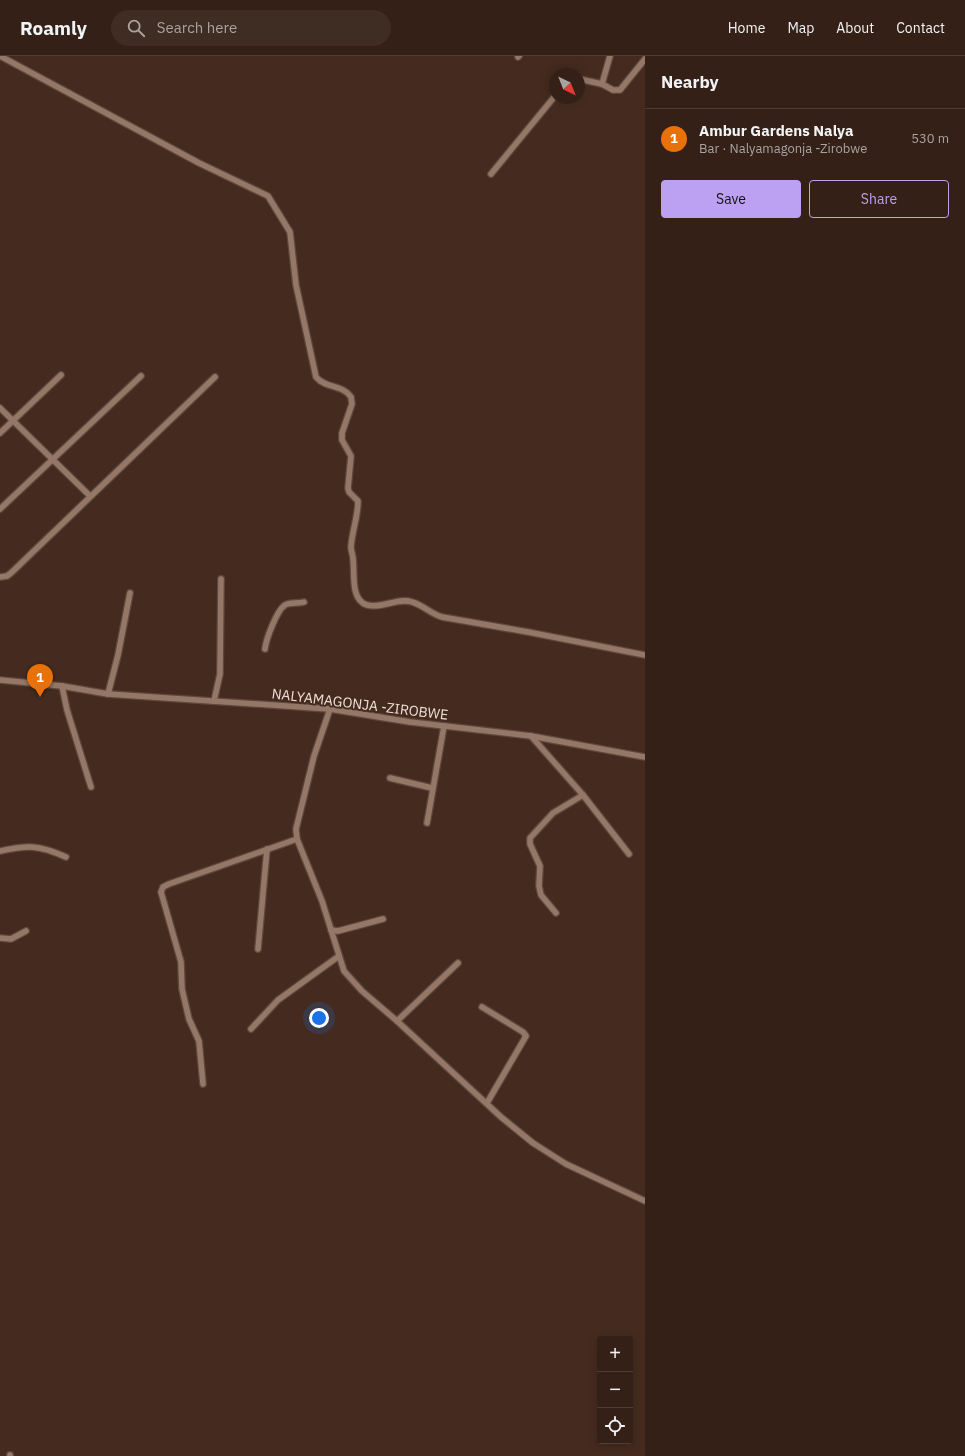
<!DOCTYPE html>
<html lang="en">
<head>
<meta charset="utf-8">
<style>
	:root { --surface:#342017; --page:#3f2d24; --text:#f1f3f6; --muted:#a9a3a1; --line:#4e3e36; --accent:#bca0f2 }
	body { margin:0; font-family:"IBM Plex Sans",sans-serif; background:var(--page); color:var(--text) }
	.controls { position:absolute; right:12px; bottom:12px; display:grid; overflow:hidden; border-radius:4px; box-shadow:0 2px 10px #0003 }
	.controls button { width:36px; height:36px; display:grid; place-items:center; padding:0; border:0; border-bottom:1px solid var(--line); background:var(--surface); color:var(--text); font:20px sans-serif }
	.compass { position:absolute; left:549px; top:12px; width:36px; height:36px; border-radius:50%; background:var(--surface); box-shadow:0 2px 10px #0003; rotate:137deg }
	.you { position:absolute; left:319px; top:962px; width:14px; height:14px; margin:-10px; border:3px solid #fff; border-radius:50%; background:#1a73e8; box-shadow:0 0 0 6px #1a73e833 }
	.badge { display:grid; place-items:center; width:26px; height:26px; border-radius:50%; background:var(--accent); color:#fff; font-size:13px; font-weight:700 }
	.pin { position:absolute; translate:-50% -33px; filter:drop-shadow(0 1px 2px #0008) }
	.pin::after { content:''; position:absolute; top:21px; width:14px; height:12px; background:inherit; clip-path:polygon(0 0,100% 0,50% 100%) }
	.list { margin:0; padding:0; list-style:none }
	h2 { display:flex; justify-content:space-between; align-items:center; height:52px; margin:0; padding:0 16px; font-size:17px }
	h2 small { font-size:13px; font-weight:400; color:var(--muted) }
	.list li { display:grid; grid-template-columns:26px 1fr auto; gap:12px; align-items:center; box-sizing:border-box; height:60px; padding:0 16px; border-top:1px solid var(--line) }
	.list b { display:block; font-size:15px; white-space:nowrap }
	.list p { margin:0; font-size:13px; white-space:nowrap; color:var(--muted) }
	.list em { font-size:13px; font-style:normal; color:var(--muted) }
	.actions { display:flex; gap:8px; padding:12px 16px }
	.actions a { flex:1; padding:9px 0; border:1px solid var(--accent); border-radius:4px; text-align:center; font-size:14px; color:var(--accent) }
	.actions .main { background:var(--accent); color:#111 }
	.icon { flex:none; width:22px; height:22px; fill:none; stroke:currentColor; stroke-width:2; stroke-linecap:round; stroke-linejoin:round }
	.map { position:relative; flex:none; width:645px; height:1400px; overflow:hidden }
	header { display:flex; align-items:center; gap:24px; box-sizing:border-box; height:56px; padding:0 20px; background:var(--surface); border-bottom:1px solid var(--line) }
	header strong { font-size:19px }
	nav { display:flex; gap:22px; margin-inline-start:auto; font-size:14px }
	.search { width:280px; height:36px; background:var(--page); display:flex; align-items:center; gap:10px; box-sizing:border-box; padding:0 14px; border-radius:22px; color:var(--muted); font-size:15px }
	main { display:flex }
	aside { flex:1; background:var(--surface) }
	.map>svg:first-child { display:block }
</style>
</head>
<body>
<header>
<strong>Roamly</strong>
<div class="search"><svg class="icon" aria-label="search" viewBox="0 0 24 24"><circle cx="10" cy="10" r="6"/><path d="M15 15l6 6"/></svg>Search here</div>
<nav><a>Home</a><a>Map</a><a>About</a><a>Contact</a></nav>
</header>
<main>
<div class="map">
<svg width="645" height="1400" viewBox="0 0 645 1400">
	<rect width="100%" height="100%" fill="#452b1f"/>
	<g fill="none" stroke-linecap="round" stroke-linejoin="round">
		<defs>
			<g id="minor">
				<path d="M0,0L199,107L268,140L290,176L296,229L316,321C326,333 342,328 351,341L352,348L342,377V384L351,400L348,432L349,436L358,445C358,461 352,475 351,491C351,495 353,499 353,503C355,517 350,544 367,549C383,553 398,541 412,546C423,549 431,558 442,561L528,576L645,599"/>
				<path d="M518,1L519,0"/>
				<path d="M579,23L602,28L610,0"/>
				<path d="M602,28L613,34H620L645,3"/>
				<path d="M491,118L555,40"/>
				<path d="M0,352L90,440"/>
				<path d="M0,377L61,319"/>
				<path d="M0,453L141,320"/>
				<path d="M0,521L7,520L11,517L215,321"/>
				<path d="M265,593C266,583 277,554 285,549C290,546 298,548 304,546"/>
				<path d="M0,624L62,630L108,638L330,653L410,666L531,680L645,701"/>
				<path d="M62,630L67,654L91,731"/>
				<path d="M108,638L118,599L130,537"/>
				<path d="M214,645L220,618L221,523"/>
				<path d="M330,653L314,700L296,773L297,783L322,845L344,915L362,935L397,965L501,1061L533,1087L566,1108L645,1145"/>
				<path d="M531,680L583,739L629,798"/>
				<path d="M390,722L432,732"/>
				<path d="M427,767L444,670"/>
				<path d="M0,795C28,789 39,789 66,801"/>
				<path d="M556,857L541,839L539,830L540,810L530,788V782L553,757L583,739"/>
				<path d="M331,874L338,875L383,863"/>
				<path d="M0,882L11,883L26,875"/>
				<path d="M258,893L267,793"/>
				<path d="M482,951L523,976L526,980L487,1047"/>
				<path d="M397,965L458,907"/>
				<path d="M251,973L278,944L339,900"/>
				<path d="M203,1028L199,985L189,963L182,933L181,906L161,836L163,831L169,828L297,783"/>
				<path d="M10,1400V1399"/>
			</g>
		</defs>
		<use href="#minor" stroke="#5e483d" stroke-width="8"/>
		<use href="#minor" stroke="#957768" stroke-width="5.5"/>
	</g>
	<g text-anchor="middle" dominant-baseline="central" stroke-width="4" stroke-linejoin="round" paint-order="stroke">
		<g font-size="14" fill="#f0dfd7" stroke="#452b1f">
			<text transform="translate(360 648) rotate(7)">NALYAMAGONJA -ZIROBWE</text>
		</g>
	</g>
</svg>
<div class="controls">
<button>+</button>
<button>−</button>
<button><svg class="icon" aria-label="locate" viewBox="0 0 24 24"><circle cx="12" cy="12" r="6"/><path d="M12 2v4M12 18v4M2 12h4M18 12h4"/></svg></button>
</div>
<svg class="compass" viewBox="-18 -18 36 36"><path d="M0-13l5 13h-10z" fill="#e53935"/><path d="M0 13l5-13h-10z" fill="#a9a3a1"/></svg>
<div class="you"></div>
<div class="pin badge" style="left:40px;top:641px;background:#e8710a">1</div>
</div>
<aside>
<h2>Nearby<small></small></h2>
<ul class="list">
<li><span class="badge" style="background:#e8710a">1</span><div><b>Ambur Gardens Nalya</b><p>Bar · Nalyamagonja -Zirobwe</p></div><em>530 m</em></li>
</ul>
<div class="actions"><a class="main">Save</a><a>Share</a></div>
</aside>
</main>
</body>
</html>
